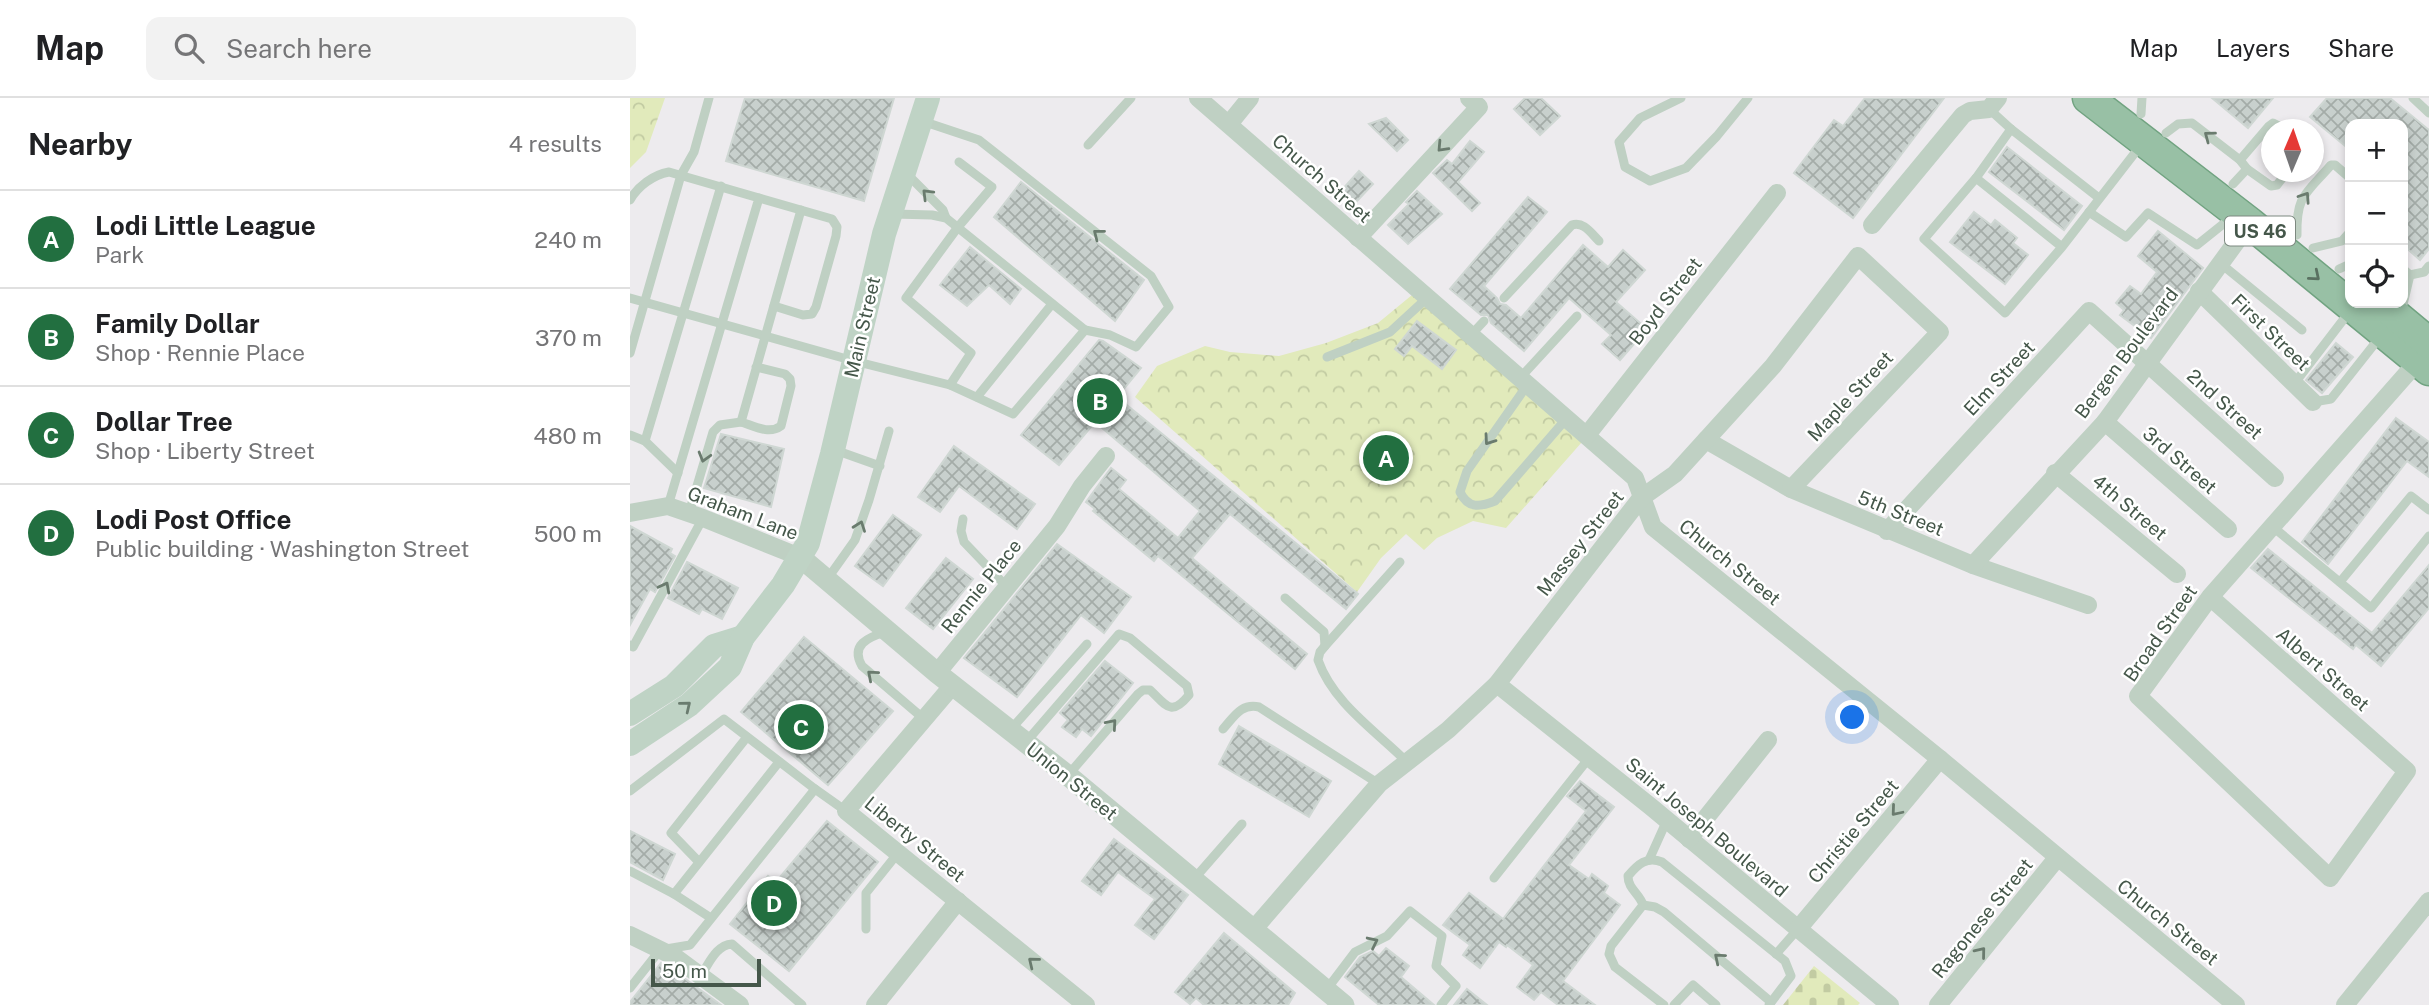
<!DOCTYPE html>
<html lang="en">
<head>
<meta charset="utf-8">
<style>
	:root { --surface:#fff; --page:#f2f2f2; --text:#202124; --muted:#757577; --line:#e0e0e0; --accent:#226f40 }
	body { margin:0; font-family:"Public Sans",sans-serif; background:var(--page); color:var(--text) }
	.controls { position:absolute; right:21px; top:21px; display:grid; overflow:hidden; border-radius:14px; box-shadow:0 4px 10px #0003 }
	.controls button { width:63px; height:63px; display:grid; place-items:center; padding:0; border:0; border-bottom:2px solid var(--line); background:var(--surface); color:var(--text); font:35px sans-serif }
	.compass { position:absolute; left:1631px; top:21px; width:63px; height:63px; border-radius:50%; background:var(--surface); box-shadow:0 4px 10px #0003; rotate:2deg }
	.scale { position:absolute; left:21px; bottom:18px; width:110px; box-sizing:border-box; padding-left:7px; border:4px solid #45574a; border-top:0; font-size:19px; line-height:24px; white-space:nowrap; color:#45574a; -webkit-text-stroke:5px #fff; paint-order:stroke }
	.you { position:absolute; left:1223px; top:620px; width:24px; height:24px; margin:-18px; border:5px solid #fff; border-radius:50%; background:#1a73e8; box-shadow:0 0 0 10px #1a73e833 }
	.badge { display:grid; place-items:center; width:46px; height:46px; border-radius:50%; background:var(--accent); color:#fff; font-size:23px; font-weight:700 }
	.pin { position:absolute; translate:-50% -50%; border:4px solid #fff; box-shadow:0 2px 7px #0006 }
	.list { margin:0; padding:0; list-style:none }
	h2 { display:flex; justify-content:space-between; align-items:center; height:91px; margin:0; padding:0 28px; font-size:30px }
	h2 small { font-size:23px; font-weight:400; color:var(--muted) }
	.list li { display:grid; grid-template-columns:46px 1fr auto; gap:21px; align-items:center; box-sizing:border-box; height:98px; padding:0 28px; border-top:2px solid var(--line) }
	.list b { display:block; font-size:26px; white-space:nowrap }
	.list p { margin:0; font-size:23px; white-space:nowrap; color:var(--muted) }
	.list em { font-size:23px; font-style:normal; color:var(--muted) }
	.icon { flex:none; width:38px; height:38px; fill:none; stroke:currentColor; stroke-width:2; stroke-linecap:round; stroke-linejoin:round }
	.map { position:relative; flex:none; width:1799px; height:907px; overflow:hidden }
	header { display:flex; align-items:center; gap:42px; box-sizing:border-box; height:98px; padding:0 35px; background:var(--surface); border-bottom:2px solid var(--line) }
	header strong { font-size:33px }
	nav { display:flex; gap:38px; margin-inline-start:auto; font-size:24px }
	.search { width:490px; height:63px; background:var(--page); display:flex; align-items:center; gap:18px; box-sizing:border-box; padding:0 24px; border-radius:14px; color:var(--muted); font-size:26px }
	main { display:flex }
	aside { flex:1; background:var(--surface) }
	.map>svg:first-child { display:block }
</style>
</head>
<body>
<header>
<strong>Map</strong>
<div class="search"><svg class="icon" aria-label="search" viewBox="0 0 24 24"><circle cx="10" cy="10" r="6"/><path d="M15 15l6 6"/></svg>Search here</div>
<nav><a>Map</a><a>Layers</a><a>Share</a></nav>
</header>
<main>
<aside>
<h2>Nearby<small>4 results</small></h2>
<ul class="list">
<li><span class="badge">A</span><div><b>Lodi Little League</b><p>Park</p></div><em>240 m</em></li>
<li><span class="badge">B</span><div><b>Family Dollar</b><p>Shop · Rennie Place</p></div><em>370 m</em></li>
<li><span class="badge">C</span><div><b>Dollar Tree</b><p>Shop · Liberty Street</p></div><em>480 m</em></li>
<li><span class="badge">D</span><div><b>Lodi Post Office</b><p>Public building · Washington Street</p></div><em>500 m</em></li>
</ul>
</aside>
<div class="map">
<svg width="1799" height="907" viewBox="0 0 1799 907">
	<defs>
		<pattern id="forest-crowns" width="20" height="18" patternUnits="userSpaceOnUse" patternTransform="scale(1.75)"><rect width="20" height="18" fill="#e1eabb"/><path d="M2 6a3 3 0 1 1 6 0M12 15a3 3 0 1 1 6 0" fill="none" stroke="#c2cba2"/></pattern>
		<pattern id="cemetery-stones" width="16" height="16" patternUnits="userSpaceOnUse" patternTransform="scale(1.75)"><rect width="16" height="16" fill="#e1eabb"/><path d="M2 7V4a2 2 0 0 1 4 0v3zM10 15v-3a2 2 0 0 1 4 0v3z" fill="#c2cba2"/></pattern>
		<pattern id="building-cross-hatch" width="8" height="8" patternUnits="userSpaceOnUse" patternTransform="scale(1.75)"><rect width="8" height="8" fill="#c8d0cd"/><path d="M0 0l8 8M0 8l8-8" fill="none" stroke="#a4aca8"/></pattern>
	</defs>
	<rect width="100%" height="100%" fill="#edebee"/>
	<g fill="url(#forest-crowns)">
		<path d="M0,0H35L16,54L0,70Z"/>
		<path d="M782,197L952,344L876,430L843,423L807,440L794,452L776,436L751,460L727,494L505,299L527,268L575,248L600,254L649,258L696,245L748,225Z"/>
	</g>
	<path fill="url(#cemetery-stones)" d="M1184,868L1230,905L1228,907H1153Z"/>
	<g fill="url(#building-cross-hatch)" stroke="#cfd7d3" stroke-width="2">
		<path d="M115,0H264L234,103L96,63Z"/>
		<path d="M895,0H911L930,18L910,37L884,11Z"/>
		<path d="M1235,0H1314L1223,120L1164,75L1204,22L1213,28Z"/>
		<path d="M1582,0H1643L1618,30Z"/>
		<path d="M1697,0H1760L1799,32V151L1790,162L1773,147V26H1720V52L1680,19Z"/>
		<path d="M756,20L778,42L767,53L739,26Z"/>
		<path d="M840,43L854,54L828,84L850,105L842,113L803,75L817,62L822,66Z"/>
		<path d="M1377,49L1452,108L1434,132L1359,74Z"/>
		<path d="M729,73L743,86L725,105L711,93Z"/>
		<path d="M391,84L514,182L485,223L364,119Z"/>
		<path d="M787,93L812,116L778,146L758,127L779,106L776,104Z"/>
		<path d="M898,99L917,114L854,188L867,200L870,206L876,207L891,220L953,147L978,169L993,152L1015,172L986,204L1017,231L990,262L972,246L981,237L939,200L894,253L861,225L858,217H851L820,191Z"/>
		<path d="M1344,114L1361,127L1365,122L1387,140L1383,145L1398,157L1375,186L1320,144Z"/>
		<path d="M1528,133L1573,170L1521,240L1490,217L1494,212L1486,205L1500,188L1511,196L1527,174L1508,158Z"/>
		<path d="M340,149L391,191L380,206L359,187L337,208L310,187Z"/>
		<path d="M787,223L826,252L812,271L782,248L774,258L765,251Z"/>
		<path d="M469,242L473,243L511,270L487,299L728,496L716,511L600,416L580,439L562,460L677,556L665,571L528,458L524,463L463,413L465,411L456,404L481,370L496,382L489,391L548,440L570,413L465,324L429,367L391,337Z"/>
		<path d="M1706,245L1723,259L1692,295L1676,282Z"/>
		<path d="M1766,320L1799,344V379L1777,363L1698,466L1672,444Z"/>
		<path d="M91,336L154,351L141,409L74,390Z"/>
		<path d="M324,348L405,406L387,431L329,388L310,414L288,399Z"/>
		<path d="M263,417L291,437L253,488L225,468Z"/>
		<path d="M0,428L42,451L40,455L45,458L25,494L20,491L0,527Z"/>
		<path d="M427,446L501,499L474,535L451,517L387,599L334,560Z"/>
		<path d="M1638,451L1742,535L1799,467V510L1751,568L1726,547L1723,551L1621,470Z"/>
		<path d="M316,460L343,481L303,531L276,510Z"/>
		<path d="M57,464L108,490L92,521L72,511L69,516L38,500Z"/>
		<path d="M174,539L263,613L198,687L111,614Z"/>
		<path d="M475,563L503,585L461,638L452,631L446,639L432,629L438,622L430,615Z"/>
		<path d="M609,628L701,683L679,719L589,666Z"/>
		<path d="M950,683L984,709L939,767L959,781L962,776L978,788L974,795L990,807L933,883L965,907H928L911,894L904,902L887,889L903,867L877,847L876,849L869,844L850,870L833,857L840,847L813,827L839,795L873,821L956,713L937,698Z"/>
		<path d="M197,723L248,764L159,873L100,826L138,778L146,784Z"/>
		<path d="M0,733L45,756L33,782L0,764Z"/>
		<path d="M484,741L558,797L524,841L505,827L525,801L488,774L471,797L452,783Z"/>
		<path d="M594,835L665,895L658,907H574L566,900L560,906L545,894Z"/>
		<path d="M756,850L779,868L771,879L804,907H749L715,879L730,859L743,853L749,858Z"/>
		<path d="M31,865L39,869L91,907H0V904Z"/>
		<path d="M837,891L857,907H824Z"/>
	</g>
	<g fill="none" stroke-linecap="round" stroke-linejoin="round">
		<defs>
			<g id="trunk">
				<path d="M1458,0L1620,125L1799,272"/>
				<path d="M1751,205L1799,245"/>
			</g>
		</defs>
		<use href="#trunk" stroke="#71a381" stroke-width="33"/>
		<g stroke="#bfd0c3" stroke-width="9">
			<path d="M1051,0L1010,20L989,44L995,69L1020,83L1056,70L1087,38L1118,0"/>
			<path d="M1783,0L1799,15"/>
			<path d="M1359,11L1381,31L1469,100"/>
			<path d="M1511,16L1512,0"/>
			<path d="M292,23L349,42L521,178L539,209L506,249L480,237L455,232"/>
			<path d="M1536,35L1548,26L1562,25L1610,62L1617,71"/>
			<path d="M458,47L501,0"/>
			<path d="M1610,62L1639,28L1643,25L1657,32"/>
			<path d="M276,75L313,112L316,120"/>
			<path d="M1346,80L1381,31"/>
			<path d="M1603,86L1617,71L1641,88L1647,87L1657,74"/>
			<path d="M129,100L202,121L207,129L206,138L186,209L182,216L173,217L144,208"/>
			<path d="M0,102C8,88 23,77 39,74L129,100L38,408"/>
			<path d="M1459,114L1496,139L1518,115L1567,147L1602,119"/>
			<path d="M1667,137C1666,97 1676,96 1701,67H1705L1720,80"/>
			<path d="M1432,149L1346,80L1294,141L1375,215L1432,149L1511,47"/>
			<path d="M1683,150L1712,143L1720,134"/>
			<path d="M1590,165L1672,232"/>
			<path d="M1709,171L1720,166"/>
			<path d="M1780,177L1794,174L1799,168"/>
			<path d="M0,200L224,263L320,287L383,316L455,232L316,120L302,117L263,116"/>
			<path d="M874,200L942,127C953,123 961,135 969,143"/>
			<path d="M1771,215L1780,177L1773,171"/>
			<path d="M841,237L854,223"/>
			<path d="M0,255L51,77L64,54L79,0"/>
			<path d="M697,259L760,234L797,200"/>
			<path d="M126,269L155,276L160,281L161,288L151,328C139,337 124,328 111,324L171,112"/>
			<path d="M890,280L947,218"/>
			<path d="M898,286L837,373L830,394C838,411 850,409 865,403L937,320"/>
			<path d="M1664,286L1720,213"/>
			<path d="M320,287L341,255L276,200L328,129L362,89L329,64"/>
			<path d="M347,299L422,206"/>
			<path d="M1683,304L1701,301L1750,239"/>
			<path d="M0,337L15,343L48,375"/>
			<path d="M15,343L91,88"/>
			<path d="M205,352L250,368"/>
			<path d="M59,415L83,334L90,327L111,324"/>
			<path d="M333,421L331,433L334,444L377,489"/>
			<path d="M1643,429L1741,510L1799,438"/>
			<path d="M770,464L695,548L690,554L688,562C703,605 746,633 777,664"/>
			<path d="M198,480L225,442L239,402L259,333"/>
			<path d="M1710,484L1781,398L1799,412"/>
			<path d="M655,500L694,534L695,548"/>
			<path d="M256,534C238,539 220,547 232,568L294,621"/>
			<path d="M0,547L3,549L73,420"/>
			<path d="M381,631L457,546"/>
			<path d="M593,631C604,619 611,605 629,609L749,686"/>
			<path d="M396,644L489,536L500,540L557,588L559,597C541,619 537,608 520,592H513L508,596L439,676"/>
			<path d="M0,693L94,621L185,691"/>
			<path d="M1019,762L1037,722"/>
			<path d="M69,764L41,735L117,639"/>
			<path d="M0,773L44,796L81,820"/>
			<path d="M864,780L959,660"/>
			<path d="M564,781L612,726"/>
			<path d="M44,796L149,664"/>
			<path d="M1013,807L1025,809L1034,814L1141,904"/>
			<path d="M236,831V795L268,755"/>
			<path d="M1146,856L1168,831"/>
			<path d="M71,877C79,866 86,847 102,846L172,907"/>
			<path d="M0,890L30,852L60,847L185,691L216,713"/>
			<path d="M697,891L725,854L757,838L780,813L812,838L806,868L826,888L811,907"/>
			<path d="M1034,907L985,869L979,856L981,848L1013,807C1010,796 998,791 998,778C1008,766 1017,758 1032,764L1155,863L1161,878L1139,907"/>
			<path d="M1044,907L1063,887L1086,907"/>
		</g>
		<g stroke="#bfd0c3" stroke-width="18">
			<path d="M568,0L1005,380L1023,429L1310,661L1606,907"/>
			<path d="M599,26L620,0"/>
			<path d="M1242,127L1333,17L1340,13L1359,11L1368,0"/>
			<path d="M728,140L849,9L839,0"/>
			<path d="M1569,193L1683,304"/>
			<path d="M1475,324L1598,431"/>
			<path d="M957,337L1147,95"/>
			<path d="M1076,342L1161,391L1343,467L1458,507"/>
			<path d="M1425,375L1547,476"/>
			<path d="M0,415L38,408L73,420L170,459"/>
			<path d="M1257,433L1459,213L1645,380"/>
			<path d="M1343,467L1475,324L1620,125"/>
			<path d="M1580,499L1777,673L1700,780L1508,598L1580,499L1788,263"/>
			<path d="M307,575L427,428L452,388L476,358"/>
			<path d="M867,586L1020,708L1260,907"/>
			<path d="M323,587L216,713L456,907"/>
			<path d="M1059,741L1138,642"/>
			<path d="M1168,831L1310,661"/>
			<path d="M623,832L749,686L818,632L867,586L1011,400L1045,376L1143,268L1228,158L1310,234L1161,391"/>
			<path d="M0,837L45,859L110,907"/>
			<path d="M245,907L328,803"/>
			<path d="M1308,907L1427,760"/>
			<path d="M1715,907L1799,803"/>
		</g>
		<path stroke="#bfd0c3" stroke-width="21" d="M170,459L307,575L441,680L714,907"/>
		<g stroke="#bfd3c5" stroke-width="24">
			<path d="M0,616L44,588L84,548L113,539"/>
			<path d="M0,646L59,607L100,569L113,539L153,487L178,445L202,356L254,136L298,0"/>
		</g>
		<use href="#trunk" stroke="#98c0a5" stroke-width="30"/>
	</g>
	<defs><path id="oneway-chevron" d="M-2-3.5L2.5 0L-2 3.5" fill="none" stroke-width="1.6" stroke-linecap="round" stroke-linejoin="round" transform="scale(1.75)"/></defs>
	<g stroke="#6a7b6e">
		<use href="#oneway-chevron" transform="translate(1579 38) rotate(-143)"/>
		<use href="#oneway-chevron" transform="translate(812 49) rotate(133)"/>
		<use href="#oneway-chevron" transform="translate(297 96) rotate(-135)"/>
		<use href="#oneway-chevron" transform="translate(1675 99) rotate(-56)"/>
		<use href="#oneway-chevron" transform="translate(468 136) rotate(-142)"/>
		<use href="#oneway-chevron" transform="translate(859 342) rotate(125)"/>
		<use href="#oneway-chevron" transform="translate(74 359) rotate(106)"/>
		<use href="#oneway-chevron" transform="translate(230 428) rotate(-70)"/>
		<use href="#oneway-chevron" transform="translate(35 489) rotate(-62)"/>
		<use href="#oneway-chevron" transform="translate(242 577) rotate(-139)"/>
		<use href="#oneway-chevron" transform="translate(482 626) rotate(-49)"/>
		<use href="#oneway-chevron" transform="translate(1266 713) rotate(130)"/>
		<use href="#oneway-chevron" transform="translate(743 844) rotate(-26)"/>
		<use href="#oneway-chevron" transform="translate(1351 854) rotate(-51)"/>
		<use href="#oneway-chevron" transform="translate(1089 860) rotate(-140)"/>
		<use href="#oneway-chevron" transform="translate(403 864) rotate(-141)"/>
	</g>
	<use stroke="#5a7161" href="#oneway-chevron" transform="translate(1685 178) rotate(40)"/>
	<use stroke="#6a7c6f" href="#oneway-chevron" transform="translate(56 608) rotate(-39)"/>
	<g text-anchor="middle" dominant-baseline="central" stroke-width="5" stroke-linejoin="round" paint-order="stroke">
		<rect fill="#fff" stroke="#7d8980" stroke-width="2" x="1595" y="118.5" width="70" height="29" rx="5"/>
		<g font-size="18" font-weight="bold" fill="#45574a">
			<text x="1630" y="133">US 46</text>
		</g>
		<g font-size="19" fill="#45574a" stroke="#fff">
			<text transform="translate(692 80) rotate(41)">Church Street</text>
			<text transform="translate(1035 203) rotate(-52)">Boyd Street</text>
			<text transform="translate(232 229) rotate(-77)">Main Street</text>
			<text transform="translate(1641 234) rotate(44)">First Street</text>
			<text transform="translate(1496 255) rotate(-53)">Bergen Boulevard</text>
			<text transform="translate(1369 280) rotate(-47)">Elm Street</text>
			<text transform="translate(1220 298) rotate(-47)">Maple Street</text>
			<text transform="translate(1595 306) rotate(42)">2nd Street</text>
			<text transform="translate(1550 362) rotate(41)">3rd Street</text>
			<text transform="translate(1500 409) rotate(40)">4th Street</text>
			<text transform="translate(113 415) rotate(21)">Graham Lane</text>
			<text transform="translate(1271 415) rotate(22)">5th Street</text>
			<text transform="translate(950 445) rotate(-52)">Massey Street</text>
			<text transform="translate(1100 464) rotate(39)">Church Street</text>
			<text transform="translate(351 488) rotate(-51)">Rennie Place</text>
			<text transform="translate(1530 535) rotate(-55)">Broad Street</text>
			<text transform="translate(1693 571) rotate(41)">Albert Street</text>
			<text transform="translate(442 683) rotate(39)">Union Street</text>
			<text transform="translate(1077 729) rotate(40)">Saint Joseph Boulevard</text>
			<text transform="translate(1223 733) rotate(-50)">Christie Street</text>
			<text transform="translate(285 741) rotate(39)">Liberty Street</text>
			<text transform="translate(1352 820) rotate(-51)">Ragonese Street</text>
			<text transform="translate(1538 824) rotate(39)">Church Street</text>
		</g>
	</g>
</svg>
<div class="controls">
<button>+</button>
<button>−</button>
<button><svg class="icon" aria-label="locate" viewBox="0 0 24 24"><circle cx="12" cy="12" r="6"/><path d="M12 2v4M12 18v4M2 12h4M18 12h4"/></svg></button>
</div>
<svg class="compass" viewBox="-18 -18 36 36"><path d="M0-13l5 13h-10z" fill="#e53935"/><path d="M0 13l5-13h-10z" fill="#757577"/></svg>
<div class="scale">50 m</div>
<div class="you"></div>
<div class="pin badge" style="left:756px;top:360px">A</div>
<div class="pin badge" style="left:470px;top:303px">B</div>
<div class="pin badge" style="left:171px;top:629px">C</div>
<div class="pin badge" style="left:144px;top:805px">D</div>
</div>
</main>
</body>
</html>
